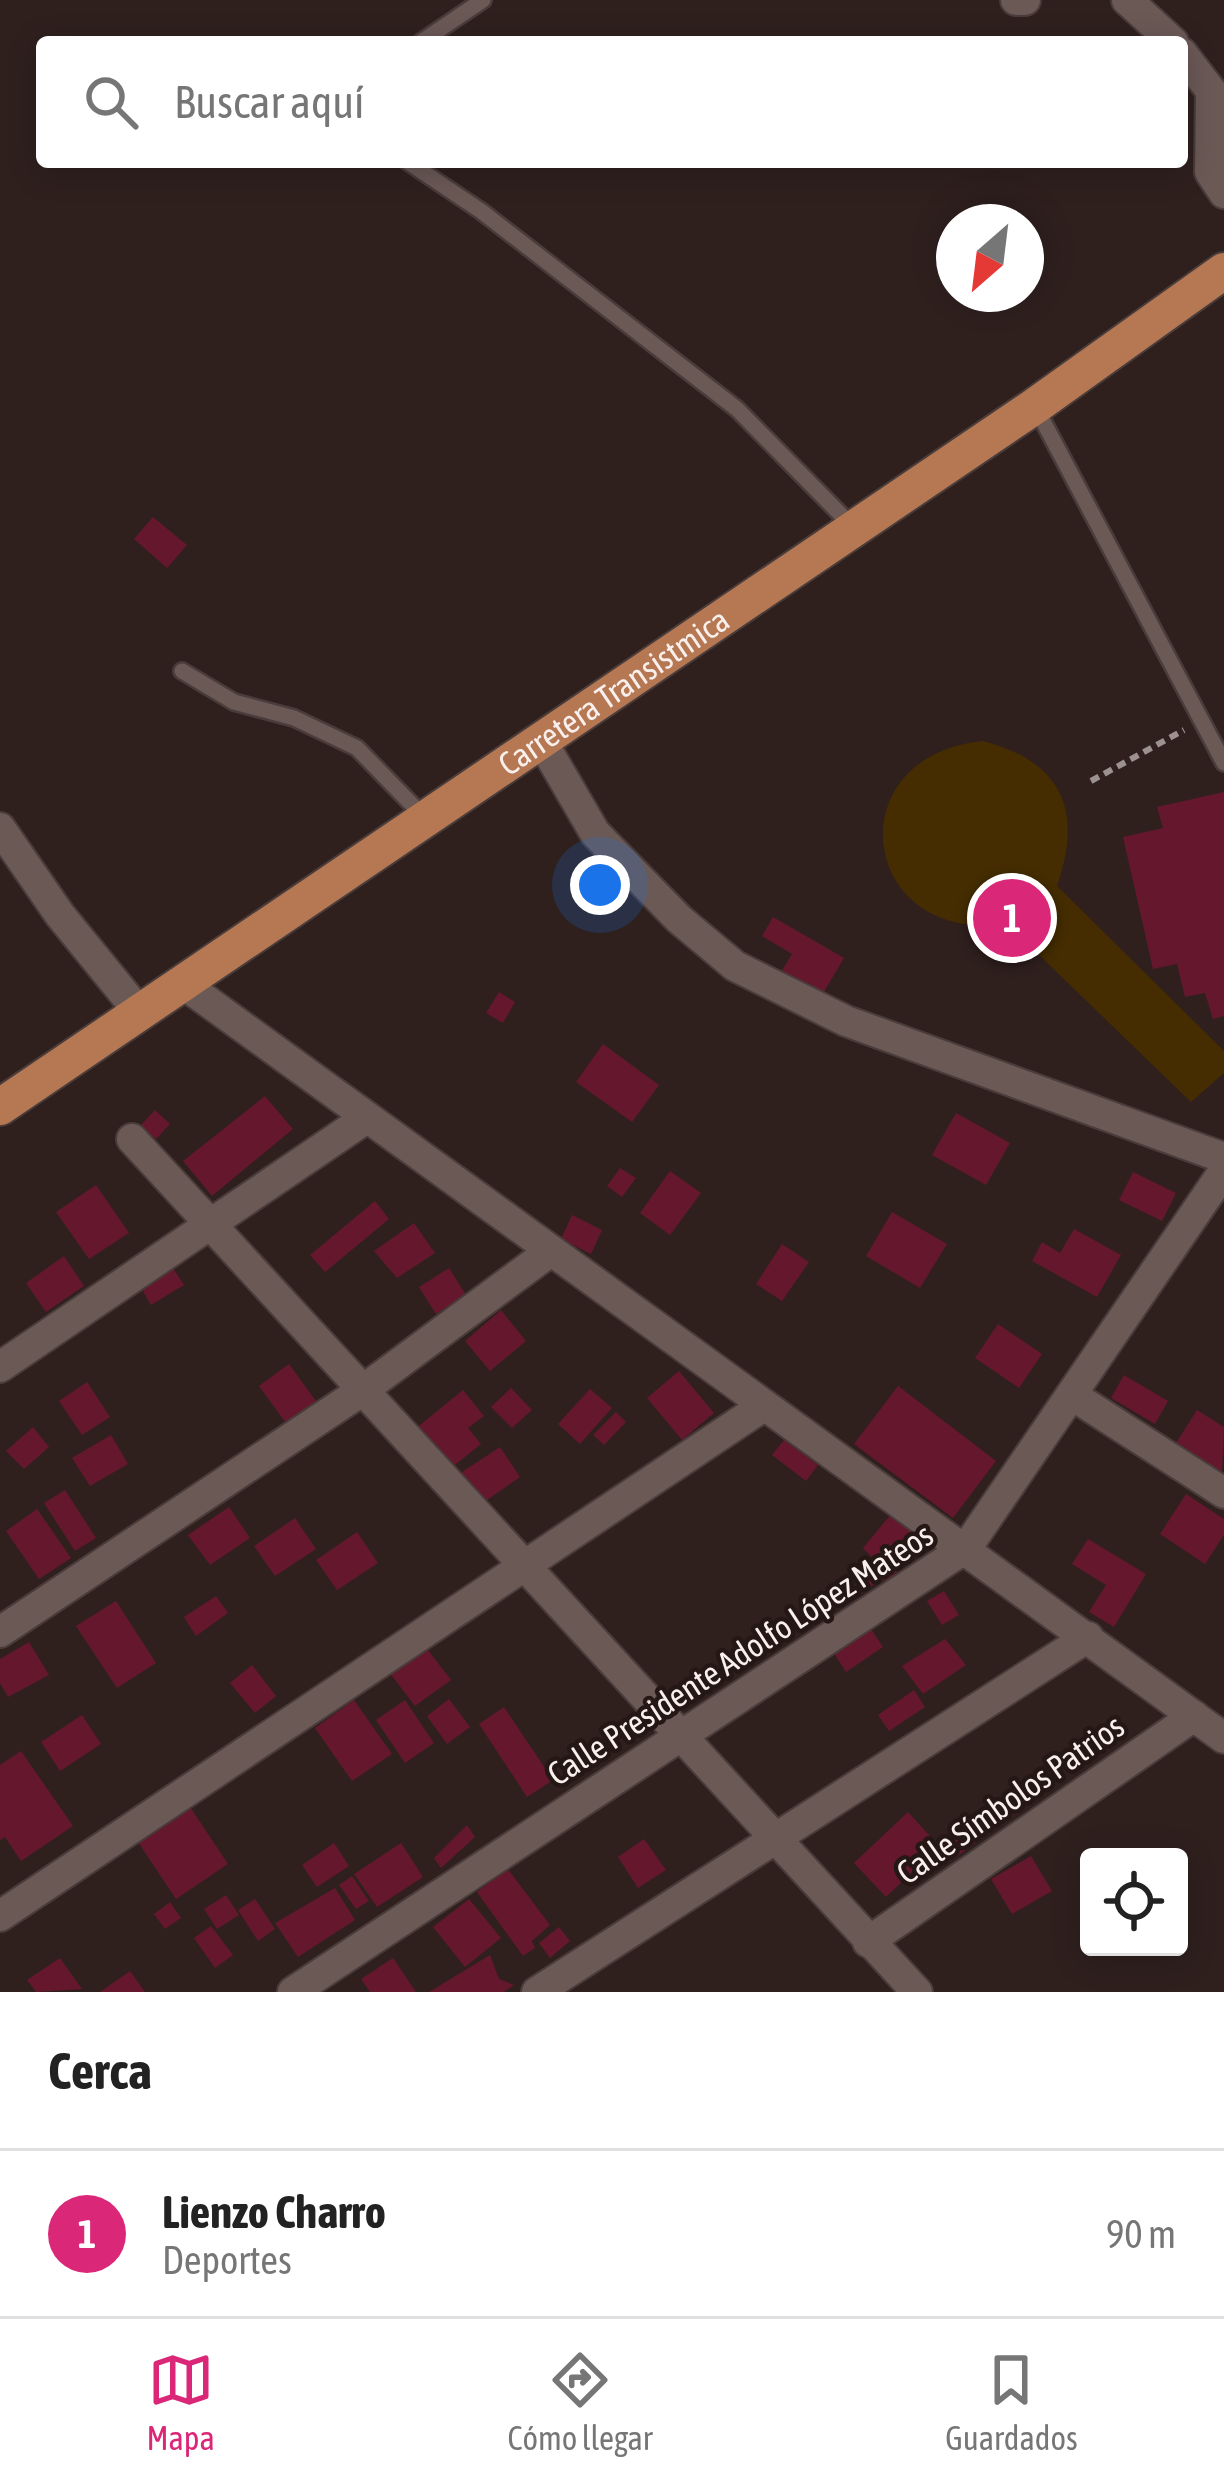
<!DOCTYPE html>
<html lang="es">
<head>
<meta charset="utf-8">
<style>
	:root { --surface:#fff; --page:#f6f6f6; --text:#222; --muted:#767676; --line:#e0e0e0; --accent:#db2777 }
	body { margin:0; font-family:"Asap Condensed",sans-serif; background:var(--page); color:var(--text) }
	.controls { position:absolute; right:36px; bottom:36px; display:grid; overflow:hidden; border-radius:12px; box-shadow:0 6px 30px #0003 }
	.controls button { width:108px; height:108px; display:grid; place-items:center; padding:0; border:0; border-bottom:3px solid var(--line); background:var(--surface); color:var(--text); font:60px sans-serif }
	.compass { position:absolute; left:936px; top:204px; width:108px; height:108px; border-radius:50%; background:var(--surface); box-shadow:0 6px 30px #0003; rotate:208deg }
	.you { position:absolute; left:600px; top:885px; width:42px; height:42px; margin:-30px; border:9px solid #fff; border-radius:50%; background:#1a73e8; box-shadow:0 0 0 18px #1a73e833 }
	.badge { display:grid; place-items:center; width:78px; height:78px; border-radius:50%; background:var(--accent); color:#fff; font-size:39px; font-weight:700 }
	.pin { position:absolute; translate:-50% -50%; border:6px solid #fff; box-shadow:0 3px 12px #0006 }
	.list { margin:0; padding:0; list-style:none }
	h2 { display:flex; justify-content:space-between; align-items:center; height:156px; margin:0; padding:0 48px; font-size:51px }
	h2 small { font-size:39px; font-weight:400; color:var(--muted) }
	.list li { display:grid; grid-template-columns:78px 1fr auto; gap:36px; align-items:center; box-sizing:border-box; height:168px; padding:0 48px; border-top:3px solid var(--line) }
	.list b { display:block; font-size:45px; white-space:nowrap }
	.list p { margin:0; font-size:39px; white-space:nowrap; color:var(--muted) }
	.list em { font-size:39px; font-style:normal; color:var(--muted) }
	.icon { flex:none; width:66px; height:66px; fill:none; stroke:currentColor; stroke-width:2; stroke-linecap:round; stroke-linejoin:round }
	.map { position:relative; flex:none; width:1224px; height:1992px; overflow:hidden }
	.search { position:absolute; background:var(--surface); box-shadow:0 6px 30px #0003; left:36px; right:36px; top:36px; height:132px; display:flex; align-items:center; gap:30px; box-sizing:border-box; padding:0 42px; border-radius:12px; color:var(--muted); font-size:45px }
	.sheet { height:324px; background:var(--surface) }
	nav { display:flex; justify-content:space-around; align-items:center; box-sizing:border-box; height:168px; border-top:3px solid var(--line); background:var(--surface); font-size:33px; color:var(--muted) }
	nav a { display:grid; justify-items:center; gap:6px }
	nav .on { color:var(--accent) }
	.map>svg:first-child { display:block }
</style>
</head>
<body>
<div class="map">
<svg width="1224" height="1992" viewBox="0 0 1224 1992">
	<rect width="100%" height="100%" fill="#2f201e"/>
	<path fill="#452d01" d="M983,741C1063,762 1083,811 1057,886L1224,1051V1073L1191,1102L1007,924C858,945 835,755 983,741Z"/>
	<g fill="#65172e">
		<path d="M153,517L187,545L167,568L134,539Z"/>
		<path d="M1224,792V1016L1213,1019L1205,993L1185,997L1177,964L1153,969L1123,837L1163,828L1157,807Z"/>
		<path d="M773,917L844,958L818,1002L777,979L792,954L762,936Z"/>
		<path d="M499,992L515,1002L503,1023L486,1013Z"/>
		<path d="M603,1044L659,1085L632,1122L576,1082Z"/>
		<path d="M265,1096L293,1129L212,1196L183,1161Z"/>
		<path d="M155,1110L170,1124L156,1139L140,1126Z"/>
		<path d="M956,1113L1010,1143L986,1185L932,1155Z"/>
		<path d="M620,1168L636,1178L622,1197L607,1186Z"/>
		<path d="M670,1171L701,1193L670,1235L640,1213Z"/>
		<path d="M1133,1172L1176,1193L1162,1221L1119,1200Z"/>
		<path d="M96,1185L129,1233L89,1259L56,1212Z"/>
		<path d="M375,1201L389,1219L325,1272L310,1255Z"/>
		<path d="M892,1212L947,1244L920,1288L866,1256Z"/>
		<path d="M572,1215L602,1230L591,1254L561,1239Z"/>
		<path d="M414,1223L435,1253L397,1278L374,1251Z"/>
		<path d="M1074,1229L1121,1255L1097,1297L1032,1261L1042,1242L1060,1253Z"/>
		<path d="M782,1244L809,1262L782,1301L756,1284Z"/>
		<path d="M64,1256L84,1286L46,1312L26,1283Z"/>
		<path d="M171,1265L184,1285L151,1305L139,1284Z"/>
		<path d="M449,1268L466,1295L436,1314L419,1287Z"/>
		<path d="M501,1310L526,1341L490,1371L465,1341Z"/>
		<path d="M998,1324L1042,1354L1019,1388L975,1358Z"/>
		<path d="M289,1364L318,1404L288,1426L259,1386Z"/>
		<path d="M679,1371L714,1413L682,1440L647,1398Z"/>
		<path d="M1124,1375L1168,1401L1155,1424L1111,1398Z"/>
		<path d="M87,1382L110,1417L82,1435L59,1401Z"/>
		<path d="M898,1386L996,1461L953,1518L854,1444Z"/>
		<path d="M511,1388L532,1410L512,1428L491,1407Z"/>
		<path d="M590,1389L612,1408L580,1444L558,1424Z"/>
		<path d="M463,1390L484,1416L468,1428L481,1444L451,1468L414,1430Z"/>
		<path d="M1197,1410L1224,1427L1222,1473L1176,1443Z"/>
		<path d="M616,1412L626,1422L604,1445L593,1435Z"/>
		<path d="M33,1427L49,1447L24,1469L6,1451Z"/>
		<path d="M111,1435L128,1464L90,1486L72,1458Z"/>
		<path d="M784,1440L818,1465L806,1481L772,1455Z"/>
		<path d="M500,1447L520,1477L480,1505L459,1474Z"/>
		<path d="M65,1490L96,1538L75,1551L44,1503Z"/>
		<path d="M1186,1494L1224,1519V1535L1205,1564L1160,1534Z"/>
		<path d="M229,1507L250,1538L210,1565L188,1535Z"/>
		<path d="M37,1509L71,1558L39,1579L6,1531Z"/>
		<path d="M892,1513L923,1542L893,1576L871,1586L862,1574L876,1561L863,1548Z"/>
		<path d="M295,1518L316,1549L275,1576L254,1546Z"/>
		<path d="M357,1532L378,1563L337,1590L316,1560Z"/>
		<path d="M1088,1539L1146,1574L1114,1627L1089,1612L1106,1585L1072,1564Z"/>
		<path d="M944,1591L959,1615L942,1625L927,1601Z"/>
		<path d="M216,1596L228,1613L196,1636L184,1617Z"/>
		<path d="M116,1601L156,1663L117,1688L76,1626Z"/>
		<path d="M871,1629L883,1647L846,1672L834,1653Z"/>
		<path d="M945,1639L966,1665L923,1694L902,1666Z"/>
		<path d="M29,1642L49,1675L8,1697L0,1683V1659Z"/>
		<path d="M425,1646L451,1680L415,1706L389,1672Z"/>
		<path d="M252,1665L276,1696L255,1713L230,1683Z"/>
		<path d="M914,1690L925,1707L889,1731L878,1715Z"/>
		<path d="M449,1699L470,1727L447,1744L427,1716Z"/>
		<path d="M354,1700L392,1754L352,1781L315,1728Z"/>
		<path d="M405,1700L434,1743L405,1763L376,1720Z"/>
		<path d="M504,1707L553,1780L527,1797L479,1724Z"/>
		<path d="M82,1715L101,1744L60,1771L41,1742Z"/>
		<path d="M21,1751L73,1826L21,1861L5,1837L0,1840V1765Z"/>
		<path d="M1010,1792L1022,1808L956,1857L945,1842Z"/>
		<path d="M188,1804L228,1864L176,1899L136,1839Z"/>
		<path d="M908,1812L939,1846L886,1897L854,1863Z"/>
		<path d="M467,1825L475,1837L441,1868L434,1858Z"/>
		<path d="M644,1839L666,1870L638,1888L618,1857Z"/>
		<path d="M334,1843L349,1866L317,1887L302,1865Z"/>
		<path d="M401,1843L423,1877L377,1907L354,1874Z"/>
		<path d="M1031,1856L1052,1891L1012,1914L991,1879Z"/>
		<path d="M507,1868L550,1925L532,1941L535,1948L523,1956L477,1892Z"/>
		<path d="M352,1876L369,1901L356,1909L339,1885Z"/>
		<path d="M335,1888L355,1920L298,1957L275,1923Z"/>
		<path d="M226,1895L239,1915L217,1929L204,1909Z"/>
		<path d="M255,1899L275,1929L258,1941L238,1910Z"/>
		<path d="M469,1899L501,1938L465,1967L433,1927Z"/>
		<path d="M170,1902L181,1918L165,1929L154,1914Z"/>
		<path d="M211,1926L233,1955L215,1968L194,1938Z"/>
		<path d="M559,1927L570,1941L550,1958L539,1943Z"/>
		<path d="M490,1955L499,1979L514,1985L504,1992H429Z"/>
		<path d="M60,1958L82,1989L36,1992L27,1980Z"/>
		<path d="M393,1958L416,1992H370L361,1979Z"/>
		<path d="M130,1971L145,1992H100Z"/>
	</g>
	<g fill="none" stroke-linecap="round" stroke-linejoin="round">
		<defs>
			<g id="lane">
				<path d="M421,42L483,0"/>
				<path d="M408,162L481,211L737,409L853,527"/>
				<path d="M1035,406L1224,763"/>
				<path d="M182,671L234,702L294,718L357,748L424,817"/>
			</g>
			<g id="street">
				<path d="M1016,0H1025"/>
				<path d="M1127,0L1173,42"/>
				<path d="M1182,53L1211,91L1210,172L1224,193"/>
				<path d="M541,740L595,833L679,919L735,966L846,1021L1224,1158"/>
				<path d="M0,828L60,915L140,1013"/>
				<path d="M185,985L1224,1738"/>
				<path d="M132,1139L917,1992"/>
				<path d="M0,1367L365,1119"/>
				<path d="M1072,1395L1224,1493"/>
				<path d="M0,1632L363,1390L548,1253"/>
				<path d="M0,1916L762,1407"/>
				<path d="M868,1942L1194,1716"/>
				<path d="M293,1992L967,1547L1224,1171"/>
				<path d="M537,1992L1088,1637"/>
			</g>
			<g id="primary">
				<path id="s1" d="M0,1107L1035,406L1224,271"/>
			</g>
		</defs>
		<use href="#lane" stroke="#493c3a" stroke-width="20"/>
		<use href="#street" stroke="#493c3a" stroke-width="34"/>
		<use href="#primary" stroke="#493c3a" stroke-width="40"/>
		<path stroke="#9d918f" stroke-width="6" stroke-dasharray="9 6" stroke-linecap="butt" d="M1091,781L1184,730"/>
		<use href="#lane" stroke="#6b5956" stroke-width="15"/>
		<use href="#street" stroke="#6b5956" stroke-width="30"/>
		<use href="#primary" stroke="#b57852" stroke-width="36"/>
	</g>
	<g text-anchor="middle" dominant-baseline="central" stroke-width="9" stroke-linejoin="round" paint-order="stroke">
		<g font-size="33" fill="#f9efed" stroke="#251714">
			<text stroke="none"><textPath href="#s1" startOffset="741">Carretera Transistmica</textPath></text>
			<text transform="translate(740 1654) rotate(-33)">Calle Presidente Adolfo López Mateos</text>
			<text transform="translate(1010 1799) rotate(-35)">Calle Símbolos Patrios</text>
		</g>
	</g>
</svg>
<div class="controls">
<button><svg class="icon" aria-label="locate" viewBox="0 0 24 24"><circle cx="12" cy="12" r="6"/><path d="M12 2v4M12 18v4M2 12h4M18 12h4"/></svg></button>
</div>
<svg class="compass" viewBox="-18 -18 36 36"><path d="M0-13l5 13h-10z" fill="#e53935"/><path d="M0 13l5-13h-10z" fill="#767676"/></svg>
<div class="you"></div>
<div class="pin badge" style="left:1012px;top:918px">1</div>
<div class="search"><svg class="icon" aria-label="search" viewBox="0 0 24 24"><circle cx="10" cy="10" r="6"/><path d="M15 15l6 6"/></svg>Buscar aquí</div>
</div>
<section class="sheet">
<h2>Cerca<small></small></h2>
<ul class="list">
<li><span class="badge">1</span><div><b>Lienzo Charro</b><p>Deportes</p></div><em>90 m</em></li>
</ul>
</section>
<nav>
<a class="on"><svg class="icon" aria-label="map" viewBox="0 0 24 24"><path d="M3 6l6-2 6 2 6-2v14l-6 2-6-2-6 2zM9 4v14M15 6v14"/></svg>Mapa</a>
<a><svg class="icon" aria-label="directions" viewBox="0 0 24 24"><path d="M12 3l9 9-9 9-9-9zM9 14v-3h6M13 9l2 2-2 2"/></svg>Cómo llegar</a>
<a><svg class="icon" aria-label="saved" viewBox="0 0 24 24"><path d="M7 4h10v16l-5-4-5 4z"/></svg>Guardados</a>
</nav>
</body>
</html>
